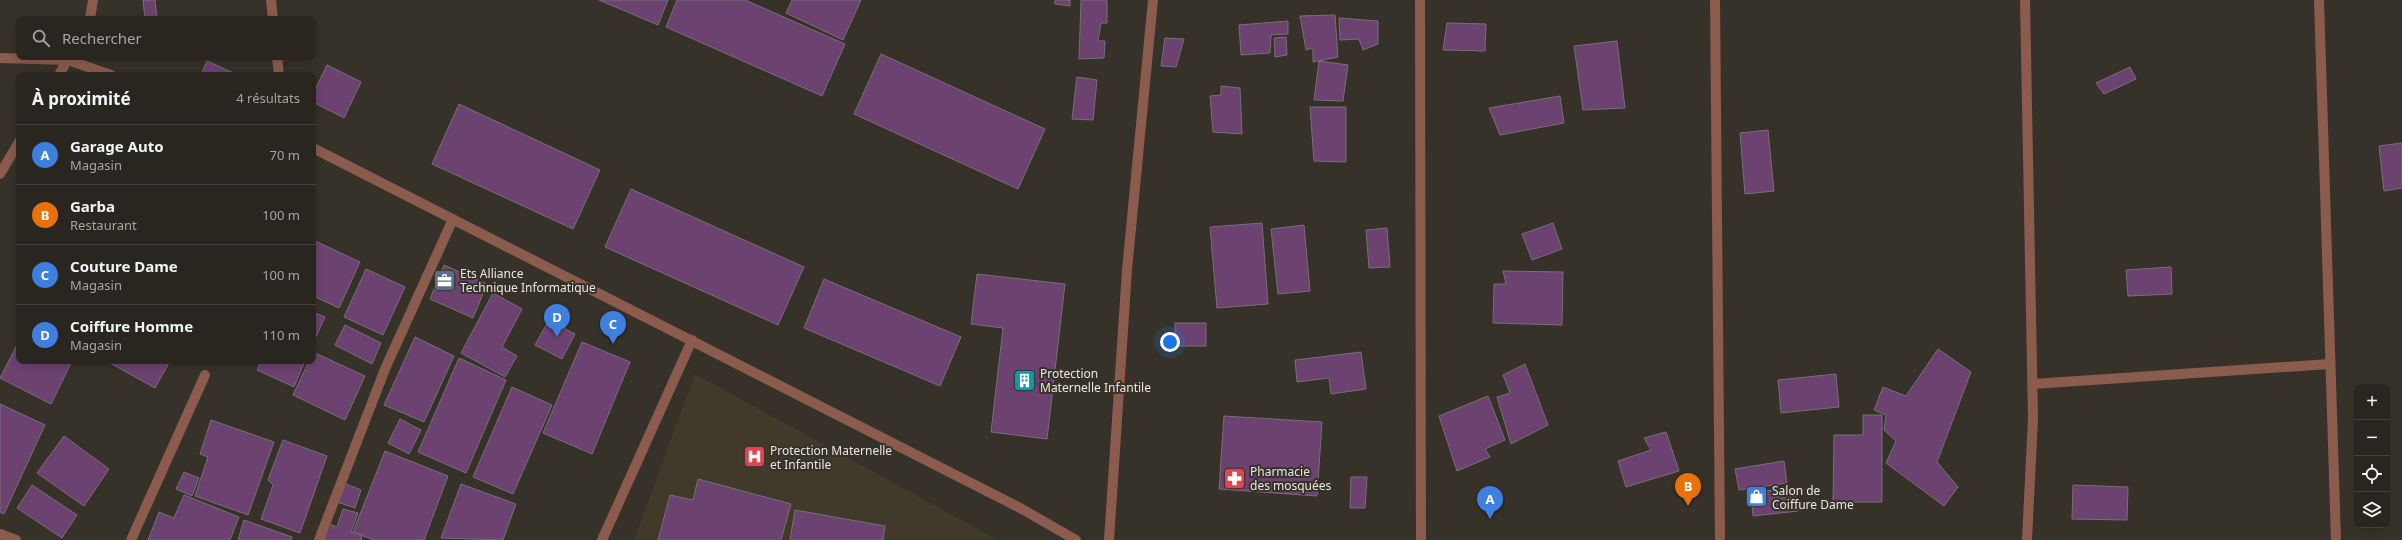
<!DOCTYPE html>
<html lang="fr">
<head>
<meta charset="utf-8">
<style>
	:root { --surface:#28261f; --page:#302e28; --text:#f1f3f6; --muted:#a5a5a4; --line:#44433d; --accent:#8c9099 }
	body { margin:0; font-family:"Noto Sans",sans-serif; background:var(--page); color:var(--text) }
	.controls { position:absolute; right:12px; bottom:12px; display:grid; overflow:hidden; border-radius:8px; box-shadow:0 2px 10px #0003 }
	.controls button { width:36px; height:36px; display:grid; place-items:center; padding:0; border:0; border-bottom:1px solid var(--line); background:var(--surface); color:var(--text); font:20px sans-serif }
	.you { position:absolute; left:1170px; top:342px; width:14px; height:14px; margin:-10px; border:3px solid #fff; border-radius:50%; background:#1a73e8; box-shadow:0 0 0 6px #1a73e833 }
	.badge { display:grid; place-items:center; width:26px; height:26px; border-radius:50%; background:var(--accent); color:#fff; font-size:13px; font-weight:700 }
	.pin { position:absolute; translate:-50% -33px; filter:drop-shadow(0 1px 2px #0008) }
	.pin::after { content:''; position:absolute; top:21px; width:14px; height:12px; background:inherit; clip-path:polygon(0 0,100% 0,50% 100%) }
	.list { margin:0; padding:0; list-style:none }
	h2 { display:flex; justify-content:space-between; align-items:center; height:52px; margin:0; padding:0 16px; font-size:17px }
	h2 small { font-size:13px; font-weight:400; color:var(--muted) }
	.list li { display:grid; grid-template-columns:26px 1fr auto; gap:12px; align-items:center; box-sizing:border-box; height:60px; padding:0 16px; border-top:1px solid var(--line) }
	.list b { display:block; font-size:15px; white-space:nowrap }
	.list p { margin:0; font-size:13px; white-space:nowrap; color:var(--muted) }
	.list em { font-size:13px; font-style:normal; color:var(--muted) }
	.icon { flex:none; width:22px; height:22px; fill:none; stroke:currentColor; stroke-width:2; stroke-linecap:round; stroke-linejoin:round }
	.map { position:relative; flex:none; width:2402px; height:540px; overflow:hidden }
	.search { position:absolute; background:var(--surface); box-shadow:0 2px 10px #0003; left:16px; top:16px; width:300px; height:44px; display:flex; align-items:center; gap:10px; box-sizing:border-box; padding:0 14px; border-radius:8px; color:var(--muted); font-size:15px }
	.panel { position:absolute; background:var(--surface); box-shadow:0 2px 10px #0003; left:16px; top:72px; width:300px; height:292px; border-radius:8px }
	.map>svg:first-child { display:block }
</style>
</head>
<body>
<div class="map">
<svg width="2402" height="540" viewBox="0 0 2402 540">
	<rect width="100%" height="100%" fill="#363229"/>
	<path fill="#413a2b" d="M695,374L998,540H634Z"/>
	<g fill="#6c4271" stroke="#786f78">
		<path d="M143,0H155L157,19H145Z"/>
		<path d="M599,0H668L658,25Z"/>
		<path d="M677,0H745L845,44L822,96L666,27Z"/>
		<path d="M792,0H861L843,40L786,13Z"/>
		<path d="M1055,0H1070V6L1055,4Z"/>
		<path d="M1081,0H1107V23H1101L1098,41H1105L1104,58L1079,59Z"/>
		<path d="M1335,15L1338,57L1313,62V48L1306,50L1300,16Z"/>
		<path d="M1339,18L1378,21V44L1363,50L1359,39L1340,40Z"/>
		<path d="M1288,21V34L1271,35L1270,53L1241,55L1239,25Z"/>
		<path d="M1447,23L1486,24L1485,51L1443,50Z"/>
		<path d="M1286,37L1287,55L1275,57L1274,38Z"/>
		<path d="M1165,38L1184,39L1176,67L1161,66Z"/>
		<path d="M1617,41L1625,108L1583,110L1574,46Z"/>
		<path d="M881,54L1045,129L1018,189L854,114Z"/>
		<path d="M207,61L238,75H201Z"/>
		<path d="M1319,61L1348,65L1343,101L1314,100Z"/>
		<path d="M327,65L361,82L344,118L313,102V94Z"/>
		<path d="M2130,67L2136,79L2104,94L2096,83Z"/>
		<path d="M1077,77L1097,80L1093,120L1072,119Z"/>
		<path d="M1221,86L1240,88L1242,134L1213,132L1210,96L1221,95Z"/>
		<path d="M1560,96L1564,123L1500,135L1489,108Z"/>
		<path d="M459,104L600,170L573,229L432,164Z"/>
		<path d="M1310,107H1346V162L1314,161Z"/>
		<path d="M1768,130L1774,191L1745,194L1740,133Z"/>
		<path d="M2402,143V188L2384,191L2379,146Z"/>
		<path d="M631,189L804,267L778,325L605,247Z"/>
		<path d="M1262,223L1268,304L1217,308L1210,227Z"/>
		<path d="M1553,223L1562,249L1532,260L1522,234Z"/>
		<path d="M1304,225L1310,291L1278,294L1271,229Z"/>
		<path d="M1387,228L1390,267L1369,268L1366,230Z"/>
		<path d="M313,240L360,262L339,308L313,296Z"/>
		<path d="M444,265L487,284L473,318L430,299Z"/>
		<path d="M2171,267L2172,294L2128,296L2126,270Z"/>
		<path d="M366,269L405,287L383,335L344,317Z"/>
		<path d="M1503,271L1563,272L1562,325L1493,323L1494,284H1506Z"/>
		<path d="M977,274L1065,284L1047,439L991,432L1003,328L971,324Z"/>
		<path d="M824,279L961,337L940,386L804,328Z"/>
		<path d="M493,293L522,309L502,347L517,356L505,377L461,353Z"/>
		<path d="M313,312L325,317L313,343Z"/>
		<path d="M549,320L575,334L562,359L535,345Z"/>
		<rect x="1175" y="323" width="31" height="23"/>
		<path d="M345,325L381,343L372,364L335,345Z"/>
		<path d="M415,337L454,356L424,422L384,405Z"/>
		<path d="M582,342L630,362L592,454L543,433Z"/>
		<path d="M17,345L19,346V361H72L51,404L0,378Z"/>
		<path d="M1938,349L1971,372L1937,462L1958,487L1944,506L1886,463L1896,441L1884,430L1886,415L1874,410L1883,387L1906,396Z"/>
		<path d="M313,352L365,376L345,420L293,395L309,361H313Z"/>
		<path d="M1361,352L1366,389L1331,394L1329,378L1297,382L1295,360Z"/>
		<path d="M459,358L506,380L466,473L418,452Z"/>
		<path d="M111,361H170L155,388L110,363Z"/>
		<path d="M261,361H305L294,387L257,370Z"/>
		<path d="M1525,364L1548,425L1511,444L1497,397L1510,393L1503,375Z"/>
		<path d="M1836,374L1839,407L1781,413L1778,380Z"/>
		<path d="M512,387L552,405L513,494L473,477Z"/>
		<path d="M1488,396L1505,440L1485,449L1490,457L1457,471L1439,416Z"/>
		<path d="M0,404L45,425L4,514L0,512Z"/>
		<path d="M1863,415H1882V502H1833L1834,435H1863Z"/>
		<path d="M1224,416L1322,422L1317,496L1219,489Z"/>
		<path d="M400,419L421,430L409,454L388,443Z"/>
		<path d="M211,420L274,442L248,515L195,496L208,457L200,454Z"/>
		<path d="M1666,432L1679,471L1626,487L1618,461L1651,450L1644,438Z"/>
		<path d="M64,436L109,469L84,506L37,473Z"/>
		<path d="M283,440L327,456L300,533L261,519L273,485L268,480Z"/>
		<path d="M385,451L448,476L424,540H374L353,532Z"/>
		<path d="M1784,461L1787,483L1739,490L1735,469Z"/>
		<path d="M184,472L199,478L192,496L176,489Z"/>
		<path d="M1351,477H1367L1365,508H1350Z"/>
		<path d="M698,479L791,504L781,540H658L670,495L693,500Z"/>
		<path d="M344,483L361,490L355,508L337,502Z"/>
		<path d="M461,484L516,504L503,540L441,538Z"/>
		<path d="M32,485L77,515L62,538L17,508Z"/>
		<path d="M2073,485L2128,487L2127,520L2072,519Z"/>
		<path d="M1795,487L1798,511L1753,516L1751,493Z"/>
		<path d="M184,495L239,517L230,540H148L159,512L174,518Z"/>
		<path d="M343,509L358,513L351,532L362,535L361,540H324L329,524L337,527Z"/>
		<path d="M795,510L885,526L883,540H790Z"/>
		<path d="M244,520L292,537L291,540H238Z"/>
	</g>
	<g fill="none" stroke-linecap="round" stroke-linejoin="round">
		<g stroke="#8b5b4d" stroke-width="10">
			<path d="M271,0L273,19"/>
			<path d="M1420,0L1421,540"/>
			<path d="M1715,0L1720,540"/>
			<path d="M2025,0L2033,418L2027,540"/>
			<path d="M2319,0L2336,540"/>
			<path d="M90,19L93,0"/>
			<path d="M277,57L279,75"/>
			<path d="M0,58L68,60L111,75"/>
			<path d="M59,75L69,57"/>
			<path d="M313,148L1022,509L1076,540"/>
			<path d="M0,174L19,142"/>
			<path d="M2033,384L2330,364"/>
			<path d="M0,534L16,540"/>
			<path d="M131,540L205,375"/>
			<path d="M319,540L385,369L453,219"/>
			<path d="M602,540L692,340"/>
			<path d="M1109,540L1127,270L1153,0"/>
		</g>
	</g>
	<defs>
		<symbol id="office-square" viewBox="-11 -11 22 22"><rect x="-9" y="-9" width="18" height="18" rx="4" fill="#5c6f8a" stroke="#363229"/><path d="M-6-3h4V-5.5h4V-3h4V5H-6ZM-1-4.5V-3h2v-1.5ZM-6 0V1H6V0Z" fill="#fff"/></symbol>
		<symbol id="building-square" viewBox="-11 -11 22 22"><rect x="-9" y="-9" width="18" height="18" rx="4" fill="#0f9aa8" stroke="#363229"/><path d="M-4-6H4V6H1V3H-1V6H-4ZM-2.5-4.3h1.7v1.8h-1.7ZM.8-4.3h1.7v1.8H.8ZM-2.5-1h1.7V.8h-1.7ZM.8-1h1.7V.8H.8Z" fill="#fff"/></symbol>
		<symbol id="hospital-square" viewBox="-11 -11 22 22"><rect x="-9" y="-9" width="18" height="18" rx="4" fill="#e0444e" stroke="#363229"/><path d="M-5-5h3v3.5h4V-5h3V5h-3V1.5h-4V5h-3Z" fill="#fff"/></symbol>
		<symbol id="pharmacy-square" viewBox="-11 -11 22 22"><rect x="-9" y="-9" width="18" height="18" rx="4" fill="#e0444e" stroke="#363229"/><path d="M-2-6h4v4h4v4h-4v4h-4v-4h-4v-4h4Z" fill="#fff"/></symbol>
		<symbol id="shop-square" viewBox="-11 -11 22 22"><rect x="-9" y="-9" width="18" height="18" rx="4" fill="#3f7fe0" stroke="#363229"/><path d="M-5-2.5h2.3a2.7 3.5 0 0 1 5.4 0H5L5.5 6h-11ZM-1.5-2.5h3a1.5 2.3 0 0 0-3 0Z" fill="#fff"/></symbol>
	</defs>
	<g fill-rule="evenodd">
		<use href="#office-square" x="432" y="268" width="25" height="25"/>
		<use href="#building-square" x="1012" y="368" width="25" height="25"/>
		<use href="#hospital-square" x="742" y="444" width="25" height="25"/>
		<use href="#pharmacy-square" x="1222" y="466" width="25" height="25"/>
		<use href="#shop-square" x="1744" y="484" width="25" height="25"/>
	</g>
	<g text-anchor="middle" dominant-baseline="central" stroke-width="4" stroke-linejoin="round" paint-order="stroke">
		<g font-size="12" fill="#eae7e1" stroke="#363229" text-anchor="start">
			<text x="460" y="273">Ets Alliance<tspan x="460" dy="14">Technique Informatique</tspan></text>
			<text x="1040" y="373">Protection<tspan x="1040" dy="14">Maternelle Infantile</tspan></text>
			<text x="770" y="450">Protection Maternelle<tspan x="770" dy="14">et Infantile</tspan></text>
			<text x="1250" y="471">Pharmacie<tspan x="1250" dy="14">des mosquées</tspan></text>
			<text x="1772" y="490">Salon de<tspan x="1772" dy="14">Coiffure Dame</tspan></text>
		</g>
	</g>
</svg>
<div class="controls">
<button>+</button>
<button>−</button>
<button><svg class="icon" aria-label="locate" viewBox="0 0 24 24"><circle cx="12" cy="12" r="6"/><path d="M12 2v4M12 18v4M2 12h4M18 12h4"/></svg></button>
<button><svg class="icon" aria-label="layers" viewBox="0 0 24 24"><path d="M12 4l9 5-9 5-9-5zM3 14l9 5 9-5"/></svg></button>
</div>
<div class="you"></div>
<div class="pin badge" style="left:1490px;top:519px;background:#3f7fe0">A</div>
<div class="pin badge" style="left:1688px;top:506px;background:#e8710a">B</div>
<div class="pin badge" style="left:613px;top:344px;background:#3f7fe0">C</div>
<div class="pin badge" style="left:557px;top:337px;background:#3f7fe0">D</div>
<div class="search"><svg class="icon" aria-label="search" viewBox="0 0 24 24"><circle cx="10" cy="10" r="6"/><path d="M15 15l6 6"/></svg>Rechercher</div>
<section class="panel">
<h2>À proximité<small>4 résultats</small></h2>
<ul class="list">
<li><span class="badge" style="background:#3f7fe0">A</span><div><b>Garage Auto</b><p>Magasin</p></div><em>70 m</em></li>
<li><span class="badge" style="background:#e8710a">B</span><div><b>Garba</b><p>Restaurant</p></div><em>100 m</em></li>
<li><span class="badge" style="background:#3f7fe0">C</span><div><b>Couture Dame</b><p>Magasin</p></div><em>100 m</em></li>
<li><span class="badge" style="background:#3f7fe0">D</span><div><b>Coiffure Homme</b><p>Magasin</p></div><em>110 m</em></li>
</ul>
</section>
</div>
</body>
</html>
